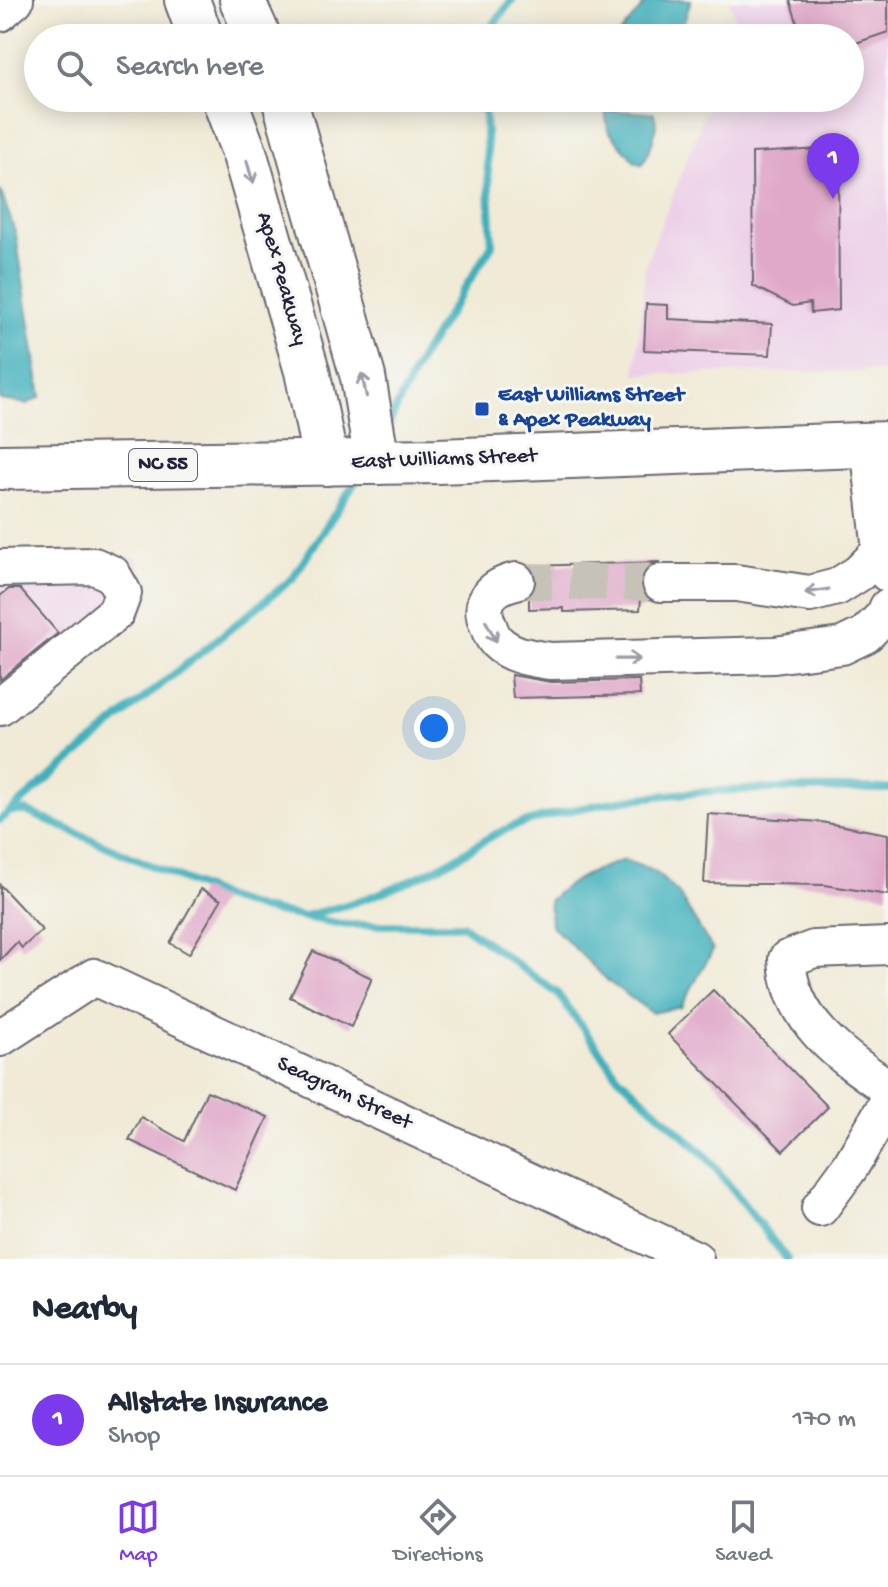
<!DOCTYPE html>
<html lang="en">
<head>
<meta charset="utf-8">
<style>
	:root { --surface:#fff; --page:#f6f6f7; --text:#1f2937; --muted:#747a83; --line:#e0e1e3; --accent:#7c3aed }
	body { margin:0; font-family:"Gochi Hand",sans-serif; background:var(--page); color:var(--text) }
	.you { position:absolute; left:434px; top:728px; width:28px; height:28px; margin:-20px; border:6px solid #fff; border-radius:50%; background:#1a73e8; box-shadow:0 0 0 12px #1a73e833 }
	.badge { display:grid; place-items:center; width:52px; height:52px; border-radius:50%; background:var(--accent); color:#fff; font-size:26px; font-weight:700 }
	.pin { position:absolute; translate:-50% -66px; filter:drop-shadow(0 2px 4px #0008) }
	.pin::after { content:''; position:absolute; top:42px; width:28px; height:24px; background:inherit; clip-path:polygon(0 0,100% 0,50% 100%) }
	.list { margin:0; padding:0; list-style:none }
	h2 { display:flex; justify-content:space-between; align-items:center; height:104px; margin:0; padding:0 32px; font-size:34px }
	h2 small { font-size:26px; font-weight:400; color:var(--muted) }
	.list li { display:grid; grid-template-columns:52px 1fr auto; gap:24px; align-items:center; box-sizing:border-box; height:112px; padding:0 32px; border-top:2px solid var(--line) }
	.list b { display:block; font-size:30px; white-space:nowrap }
	.list p { margin:0; font-size:26px; white-space:nowrap; color:var(--muted) }
	.list em { font-size:26px; font-style:normal; color:var(--muted) }
	.icon { flex:none; width:44px; height:44px; fill:none; stroke:currentColor; stroke-width:2; stroke-linecap:round; stroke-linejoin:round }
	.map { position:relative; flex:none; width:888px; height:1259px; overflow:hidden }
	.search { position:absolute; background:var(--surface); box-shadow:0 4px 20px #0003; left:24px; right:24px; top:24px; height:88px; display:flex; align-items:center; gap:20px; box-sizing:border-box; padding:0 28px; border-radius:44px; color:var(--muted); font-size:30px }
	.sheet { height:216px; background:var(--surface) }
	nav { display:flex; justify-content:space-around; align-items:center; box-sizing:border-box; height:112px; border-top:2px solid var(--line); background:var(--surface); font-size:22px; color:var(--muted) }
	nav a { display:grid; justify-items:center; gap:4px }
	nav .on { color:var(--accent) }
	.map>svg:first-child { display:block }
</style>
</head>
<body>
<div class="map">
<svg width="888" height="1259" viewBox="0 0 888 1259">
	<rect width="100%" height="100%" fill="#f6f6f2"/>
	<filter id="ink" filterUnits="userSpaceOnUse"><feTurbulence type="fractalNoise" baseFrequency=".0125" numOctaves="2"/><feDisplacementMap in="SourceGraphic" scale="16" xChannelSelector="R" yChannelSelector="G"/><feConvolveMatrix kernelMatrix="1 2 1 2 8 2 1 2 1" color-interpolation-filters="sRGB"/></filter>
	<filter id="wash" filterUnits="userSpaceOnUse"><feTurbulence type="fractalNoise" baseFrequency=".006" numOctaves="4" result="noise"/><feDisplacementMap in="SourceGraphic" scale="32" xChannelSelector="R" yChannelSelector="G"/><feGaussianBlur stdDeviation="1.8" result="paint"/><feColorMatrix in="noise" values="0 0 0 0 0 0 0 0 0 0 0 0 0 0 0 0 0 1.4 0 .05"/><feComposite in="paint" operator="in"/></filter>
	<g filter="url(#wash)">
		<rect width="100%" height="100%" fill="#f0ead6"/>
		<g fill="#edd0e8">
			<path d="M729,0H888V371L635,374L646,263L711,98H719L737,106L742,98H850V38H741Z"/>
			<path d="M137,557L149,601L0,734V561Z"/>
		</g>
		<g fill="#41b0bc" stroke="#32697c" stroke-width="2">
			<path d="M648,0H691L679,38H616Z"/>
			<path d="M605,110L654,113C660,130 650,150 642,165L634,161L608,130Z"/>
			<path d="M0,189L16,235L41,397L27,404L0,400Z"/>
			<path d="M624,860L654,871L678,893L713,950L681,1007L652,1013L609,982L551,925L549,901C571,879 594,870 624,860Z"/>
		</g>
		<g fill="none" stroke-linecap="round" stroke-linejoin="round">
			<g stroke="#41b0bc" stroke-width="8">
				<path d="M490,38L491,28L512,0"/>
				<path d="M388,425L420,359L492,245L484,98"/>
				<path d="M11,811H26L223,897L261,909L347,925H462L557,993L618,1076L707,1157L787,1259"/>
				<path d="M0,820L132,708L292,579L360,475"/>
				<path d="M308,915C362,903 413,882 461,855C480,843 498,831 520,824C639,786 764,788 888,789"/>
			</g>
		</g>
		<g id="blocks">
			<g fill="#e0a9c9">
				<path d="M790,0H888V32L850,45V38H802Z"/>
				<path d="M838,148L839,310L811,313L810,303L793,306L753,286L752,153Z"/>
				<path d="M646,304L668,305V319L772,324L770,355L644,350Z"/>
				<path d="M660,562L650,565L643,573L640,610L564,612V608L529,609V597L536,585V575L531,566Z"/>
				<path d="M9,589H20L58,633L0,680V596Z"/>
				<path d="M511,675L551,682L639,680L640,695L513,698Z"/>
				<path d="M708,814L821,822L888,834V895L825,885L704,883Z"/>
				<path d="M0,885L42,930L22,948L17,942L0,960Z"/>
				<path d="M201,889L221,900L189,954L170,943Z"/>
				<path d="M313,951L372,978L351,1027L290,997Z"/>
				<path d="M713,990L828,1107L783,1151L668,1034Z"/>
				<path d="M207,1091L268,1117L235,1190L129,1140L141,1117L184,1141Z"/>
			</g>
		</g>
	</g>
	<g filter="url(#ink)">
		<use href="#blocks" fill-opacity="0" stroke="#6a6871" stroke-width="2"/>
		<g fill="none" stroke-linecap="round" stroke-linejoin="round">
			<path stroke="#c7c2b7" stroke-width="36" stroke-dasharray="36 18" stroke-linecap="butt" d="M516,581L661,583"/>
			<defs>
				<g id="minor">
					<path d="M0,13L15,0"/>
					<path d="M869,444L881,551L887,573"/>
					<path d="M0,568L94,566L112,574L123,593L116,612L0,707"/>
					<path d="M516,581C493,586 477,601 488,625C490,631 493,638 497,642C511,656 532,658 550,661L774,655L842,646L865,635L884,616L888,607"/>
					<path d="M661,583H736L810,594L837,587L859,573L881,551"/>
					<path d="M888,946L814,949L787,959C790,1021 841,1056 888,1088"/>
					<path d="M0,1038L94,977L695,1259"/>
					<path d="M820,1208L850,1167L888,1102"/>
				</g>
				<g id="major">
					<path d="M187,0L201,38"/>
					<path d="M242,0L259,38"/>
					<path d="M224,98L245,155L307,371L326,463"/>
					<path d="M284,98L363,377L377,462"/>
					<path d="M0,467L437,461L888,444"/>
				</g>
			</defs>
			<use href="#minor" stroke="#6a6871" stroke-width="40"/>
			<use href="#major" stroke="#6a6871" stroke-width="48"/>
			<use href="#minor" stroke="#fff" stroke-width="36"/>
			<use href="#major" stroke="#fff" stroke-width="44"/>
		</g>
		<defs><path id="oneway-shaft" d="M-6 0H5M1.5-3L5.5 0L1.5 3" fill="none" stroke-width="1.6" stroke-linecap="round" stroke-linejoin="round" transform="scale(2)"/></defs>
		<g stroke="#9c9ca7">
			<use href="#oneway-shaft" transform="translate(250 172) rotate(74)"/>
			<use href="#oneway-shaft" transform="translate(364 385) rotate(-102)"/>
			<use href="#oneway-shaft" transform="translate(817 591) rotate(171)"/>
			<use href="#oneway-shaft" transform="translate(491 631) rotate(62)"/>
			<use href="#oneway-shaft" transform="translate(628 659) rotate(-1)"/>
		</g>
	</g>
	<rect fill="#1a4fb4" stroke="#f6f6f2" stroke-width="3" x="474" y="401" width="16" height="16" rx="4"/>
	<g text-anchor="middle" dominant-baseline="central" stroke-width="6" stroke-linejoin="round" paint-order="stroke">
		<rect fill="#f6f6f2" stroke="#626272" stroke-width="2" x="129" y="449" width="68" height="32" rx="6"/>
		<g font-size="20" font-weight="bold" fill="#22223b">
			<text x="163" y="465">NC 55</text>
		</g>
		<g font-size="22" fill="#22223b" stroke="#f6f6f2">
			<text transform="translate(281 279) rotate(74)">Apex Peakway</text>
			<text transform="translate(444 460) rotate(-2)">East Williams Street</text>
			<text transform="translate(344 1094) rotate(25)">Seagram Street</text>
		</g>
		<g font-size="22" font-weight="bold" fill="#164399" stroke="#f6f6f2" text-anchor="start">
			<text x="498" y="396">East Williams Street<tspan x="498" dy="25">&amp; Apex Peakway</tspan></text>
		</g>
	</g>
</svg>
<div class="you"></div>
<div class="pin badge" style="left:833px;top:199px">1</div>
<div class="search"><svg class="icon" aria-label="search" viewBox="0 0 24 24"><circle cx="10" cy="10" r="6"/><path d="M15 15l6 6"/></svg>Search here</div>
</div>
<section class="sheet">
<h2>Nearby<small></small></h2>
<ul class="list">
<li><span class="badge">1</span><div><b>Allstate Insurance</b><p>Shop</p></div><em>170 m</em></li>
</ul>
</section>
<nav>
<a class="on"><svg class="icon" aria-label="map" viewBox="0 0 24 24"><path d="M3 6l6-2 6 2 6-2v14l-6 2-6-2-6 2zM9 4v14M15 6v14"/></svg>Map</a>
<a><svg class="icon" aria-label="directions" viewBox="0 0 24 24"><path d="M12 3l9 9-9 9-9-9zM9 14v-3h6M13 9l2 2-2 2"/></svg>Directions</a>
<a><svg class="icon" aria-label="saved" viewBox="0 0 24 24"><path d="M7 4h10v16l-5-4-5 4z"/></svg>Saved</a>
</nav>
</body>
</html>
